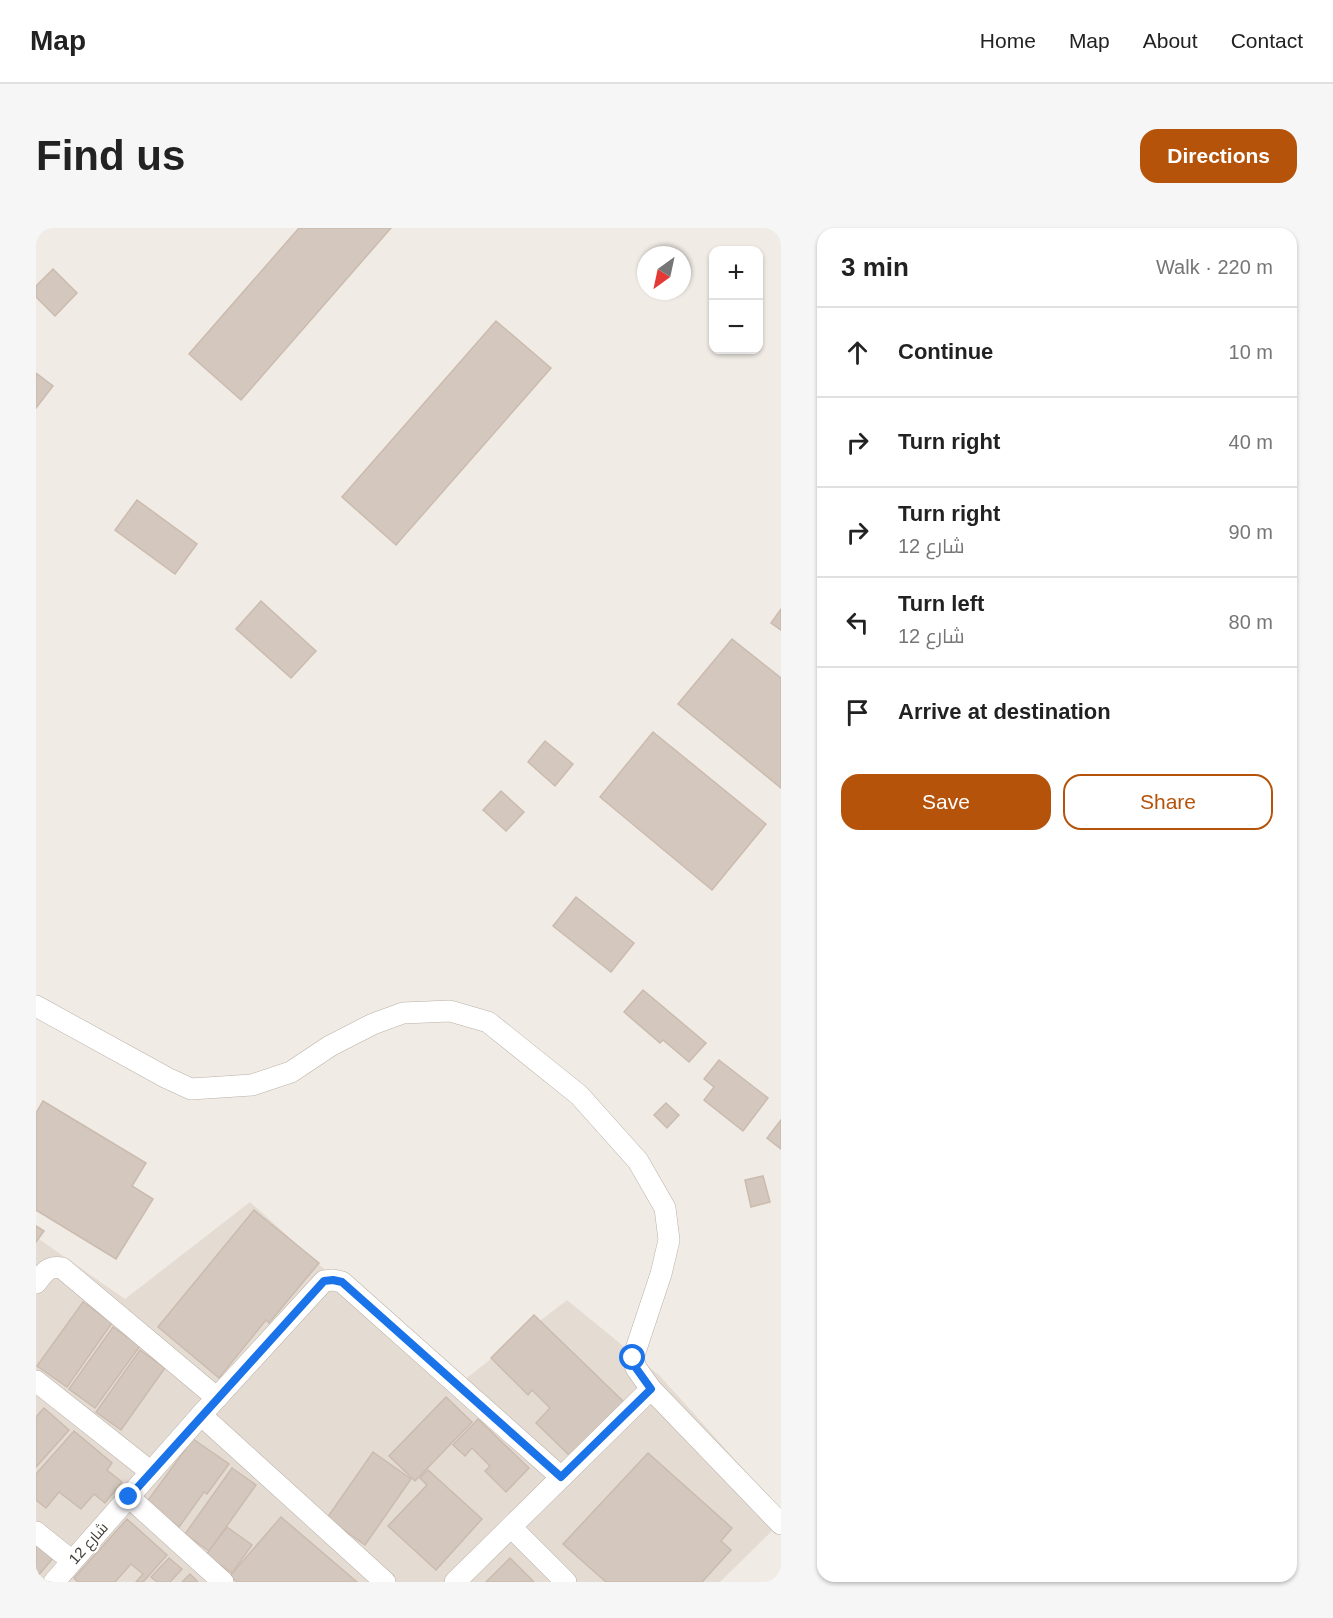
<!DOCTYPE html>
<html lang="en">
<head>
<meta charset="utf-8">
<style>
	:root { --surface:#fff; --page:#f6f6f6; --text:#222; --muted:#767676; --line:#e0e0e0; --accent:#b45309 }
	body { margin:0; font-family:Arial,Cairo,sans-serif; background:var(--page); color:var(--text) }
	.controls { position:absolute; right:18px; top:18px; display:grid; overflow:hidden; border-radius:12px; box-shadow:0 2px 4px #0004 }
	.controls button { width:54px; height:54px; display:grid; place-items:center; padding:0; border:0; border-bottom:2px solid var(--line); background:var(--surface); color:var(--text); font:30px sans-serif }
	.compass { position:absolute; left:601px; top:18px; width:54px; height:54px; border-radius:50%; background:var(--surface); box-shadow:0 2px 4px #0004; rotate:213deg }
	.stop { position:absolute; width:18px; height:18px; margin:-14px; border:4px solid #1a73e8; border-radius:50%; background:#fff }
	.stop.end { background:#1a73e8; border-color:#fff; box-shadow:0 2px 6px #0008 }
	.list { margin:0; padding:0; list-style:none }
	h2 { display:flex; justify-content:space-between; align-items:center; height:78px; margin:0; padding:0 24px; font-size:26px }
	h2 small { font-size:20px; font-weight:400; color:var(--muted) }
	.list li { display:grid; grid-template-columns:39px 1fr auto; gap:18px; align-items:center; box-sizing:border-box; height:90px; padding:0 24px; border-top:2px solid var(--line) }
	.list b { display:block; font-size:22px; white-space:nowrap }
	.list p { margin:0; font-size:20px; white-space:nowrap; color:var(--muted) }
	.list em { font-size:20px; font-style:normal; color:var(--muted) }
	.actions { display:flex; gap:12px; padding:18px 24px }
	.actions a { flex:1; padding:14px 0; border:2px solid var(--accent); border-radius:18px; text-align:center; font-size:21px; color:var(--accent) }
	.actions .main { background:var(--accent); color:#fff }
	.icon { flex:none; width:33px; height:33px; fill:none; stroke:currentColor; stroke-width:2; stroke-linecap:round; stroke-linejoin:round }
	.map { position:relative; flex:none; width:745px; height:1354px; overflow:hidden; border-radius:18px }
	header { display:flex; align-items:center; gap:36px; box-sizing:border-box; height:84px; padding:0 30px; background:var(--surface); border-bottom:2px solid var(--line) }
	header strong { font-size:28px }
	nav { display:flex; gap:33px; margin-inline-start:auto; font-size:21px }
	.intro { display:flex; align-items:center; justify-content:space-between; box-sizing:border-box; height:144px; padding:0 36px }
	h1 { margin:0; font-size:42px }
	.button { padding:15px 27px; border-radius:18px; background:var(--accent); color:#fff; font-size:21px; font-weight:700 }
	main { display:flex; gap:36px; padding:0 36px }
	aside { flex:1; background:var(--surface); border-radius:18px; box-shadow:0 2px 4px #0004 }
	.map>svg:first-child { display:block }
</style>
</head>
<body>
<header>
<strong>Map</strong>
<nav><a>Home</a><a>Map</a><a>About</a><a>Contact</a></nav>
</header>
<div class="intro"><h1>Find us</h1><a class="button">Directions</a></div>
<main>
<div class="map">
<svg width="745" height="1354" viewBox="0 0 745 1354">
	<rect width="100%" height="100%" fill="#f0ebe5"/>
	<path fill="#e4dcd3" d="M214,974L419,1159L531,1072L624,1148L745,1283V1294L684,1354H0V1009L89,1071Z"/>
	<g fill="#d4c8be" stroke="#cbbbaf" stroke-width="1.5">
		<path d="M263,0H355L205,172L153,126Z"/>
		<path d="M17,41L41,65L19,88L0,69V58Z"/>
		<path d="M460,93L515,140L360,317L306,269Z"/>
		<path d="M0,145L17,158L0,180Z"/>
		<path d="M101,272L161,316L139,346L79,302Z"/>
		<path d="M225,373L280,423L255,450L200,401Z"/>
		<path d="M745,381V402L735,395Z"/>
		<path d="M696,411L745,450V560L642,476Z"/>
		<path d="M617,504L730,596L676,662L564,569Z"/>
		<path d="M509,513L537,536L519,558L492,534Z"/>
		<path d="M465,563L488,584L470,603L447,582Z"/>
		<path d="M540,669L598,715L575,744L517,698Z"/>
		<path d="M607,762L670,815L653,834L627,812L624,815L588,784Z"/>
		<path d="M683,832L732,870L707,903L668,872L678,859L668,851Z"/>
		<path d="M7,873L110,935L96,958L117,971L80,1031L0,982V885Z"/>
		<path d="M630,875L643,887L631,900L618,887Z"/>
		<path d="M745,892V921L731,910Z"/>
		<path d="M727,948L734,974L715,979L709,952Z"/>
		<path d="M218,982L283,1035L233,1095L230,1092L183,1150L122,1099Z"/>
		<path d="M0,998L8,1003L0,1014Z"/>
		<path d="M47,1074L76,1095L31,1159L1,1138Z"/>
		<path d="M498,1087L590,1176L536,1230L500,1195L514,1180L496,1162L492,1167L455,1130Z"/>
		<path d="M77,1099L104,1118L59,1180L33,1161Z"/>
		<path d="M104,1122L129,1140L85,1202L60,1184Z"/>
		<path d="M410,1169L436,1194L379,1253L353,1228Z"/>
		<path d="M8,1180L33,1202L0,1239V1189Z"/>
		<path d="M442,1191L493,1240L470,1264L449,1243L454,1238L436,1220L429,1228L417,1217Z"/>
		<path d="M38,1203L76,1235L71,1242L86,1254L69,1275L58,1266L45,1281L23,1264L10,1280L0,1272V1246Z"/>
		<path d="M157,1211L193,1236L171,1266L168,1264L143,1299L110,1275Z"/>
		<path d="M337,1224L375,1251L329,1317L291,1290Z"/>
		<path d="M612,1225L696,1300L685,1313L695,1322L666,1354H570L527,1316Z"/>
		<path d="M196,1240L220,1257L173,1323L149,1306Z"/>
		<path d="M392,1242L446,1291L400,1342L352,1298L391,1257L384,1250Z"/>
		<path d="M245,1289L321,1354H201L194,1348Z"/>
		<path d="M91,1291L131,1327L107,1354H100L107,1346L95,1336L79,1354H42L38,1350Z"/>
		<path d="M191,1299L216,1317L196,1345L170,1327Z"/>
		<path d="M0,1314L18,1329L0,1350Z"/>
		<path d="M133,1330L146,1341L134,1354H121L115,1349Z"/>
		<path d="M474,1330L498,1354H450Z"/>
		<path d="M154,1346L162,1354H146Z"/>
	</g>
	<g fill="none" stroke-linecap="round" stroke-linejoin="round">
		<defs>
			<g id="street">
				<path d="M0,778L131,850L155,861L216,857L255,844L294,818L337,796L367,785L414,783L452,794L543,867L602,933L629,980L633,1012L625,1046L597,1130L600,1140L615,1161L745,1296"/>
				<path d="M0,1055C8,1045 12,1037 26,1040L181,1170"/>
				<path d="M0,1153L115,1244"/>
				<path d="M165,1187L349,1354"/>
				<path d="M93,1269L187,1354"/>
				<path d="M475,1299L530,1354"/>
				<path d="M0,1304L36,1333"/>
				<path d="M18,1354L165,1187L288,1053L297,1052L306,1054L525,1249"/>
				<path d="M419,1354L615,1161"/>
			</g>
		</defs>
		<use href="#street" stroke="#bbb1a8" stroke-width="22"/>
		<use href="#street" stroke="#fff" stroke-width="21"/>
	</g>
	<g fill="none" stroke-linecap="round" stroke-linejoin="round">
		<path stroke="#1a73e8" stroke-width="8" d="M93,1269L288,1053L297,1052L306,1054L525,1249L615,1161L600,1140L597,1130"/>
	</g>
	<g text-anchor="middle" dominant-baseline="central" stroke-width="4.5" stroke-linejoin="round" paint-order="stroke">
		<g font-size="15" fill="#423b35" stroke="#fff">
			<text transform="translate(52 1315) rotate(-48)">شارع 12</text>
		</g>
	</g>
</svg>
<div class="controls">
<button>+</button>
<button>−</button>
</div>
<svg class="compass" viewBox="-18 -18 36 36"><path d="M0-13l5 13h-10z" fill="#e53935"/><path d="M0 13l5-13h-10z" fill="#767676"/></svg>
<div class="stop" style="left:597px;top:1130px"></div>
<div class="stop end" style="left:93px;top:1269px"></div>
</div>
<aside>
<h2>3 min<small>Walk · 220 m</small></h2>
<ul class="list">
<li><svg class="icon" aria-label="ahead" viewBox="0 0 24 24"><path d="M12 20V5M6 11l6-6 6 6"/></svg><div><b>Continue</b></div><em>10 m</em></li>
<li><svg class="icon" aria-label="right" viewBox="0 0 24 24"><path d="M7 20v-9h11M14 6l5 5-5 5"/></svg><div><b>Turn right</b></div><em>40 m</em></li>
<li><svg class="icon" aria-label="right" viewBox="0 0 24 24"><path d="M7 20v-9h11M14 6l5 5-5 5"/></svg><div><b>Turn right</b><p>شارع 12</p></div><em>90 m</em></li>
<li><svg class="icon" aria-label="left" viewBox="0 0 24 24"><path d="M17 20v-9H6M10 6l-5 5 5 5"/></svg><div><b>Turn left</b><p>شارع 12</p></div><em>80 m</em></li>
<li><svg class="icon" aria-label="arrive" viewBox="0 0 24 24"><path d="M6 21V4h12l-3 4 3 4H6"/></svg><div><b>Arrive at destination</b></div></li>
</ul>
<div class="actions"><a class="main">Save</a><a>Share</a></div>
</aside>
</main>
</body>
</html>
